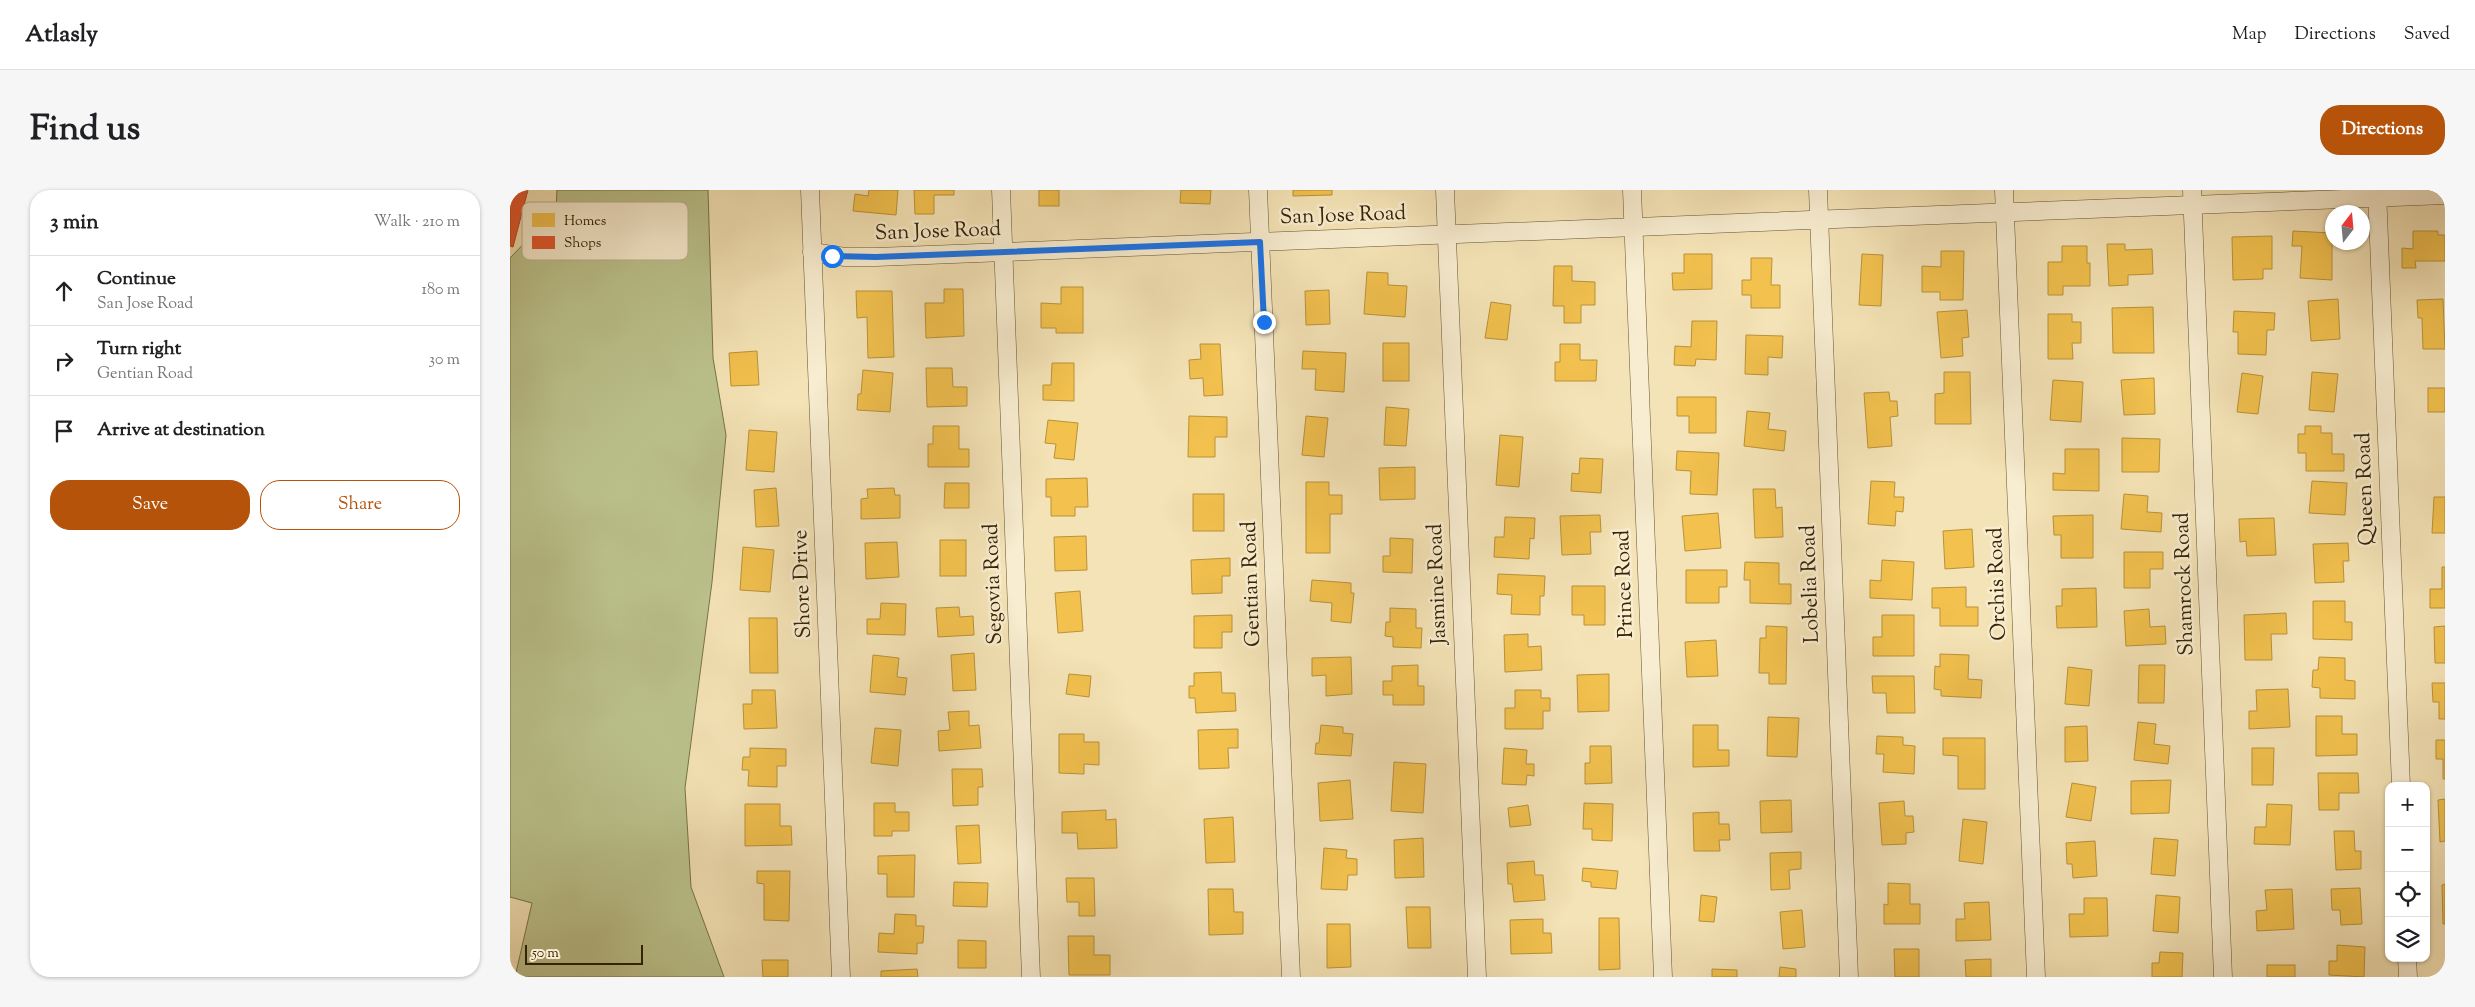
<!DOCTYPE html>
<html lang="en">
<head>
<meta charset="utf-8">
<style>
	:root { --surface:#fff; --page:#f6f6f6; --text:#202124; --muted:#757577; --line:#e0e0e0; --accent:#b45309 }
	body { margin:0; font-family:"Sorts Mill Goudy",serif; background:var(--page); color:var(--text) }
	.controls { position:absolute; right:15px; bottom:15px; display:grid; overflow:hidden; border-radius:10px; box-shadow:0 1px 4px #0004 }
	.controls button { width:45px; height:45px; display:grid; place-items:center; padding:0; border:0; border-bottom:1px solid var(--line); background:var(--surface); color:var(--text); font:25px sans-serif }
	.compass { position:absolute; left:1815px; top:15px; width:45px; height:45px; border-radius:50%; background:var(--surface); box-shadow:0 1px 4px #0004; rotate:16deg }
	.scale { position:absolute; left:15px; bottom:12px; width:118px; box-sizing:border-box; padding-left:5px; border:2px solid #372303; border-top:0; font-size:14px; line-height:18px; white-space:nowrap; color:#372303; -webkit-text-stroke:4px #f8edd0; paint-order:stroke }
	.stop { position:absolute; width:15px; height:15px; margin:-11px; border:4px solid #1a73e8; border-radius:50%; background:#fff }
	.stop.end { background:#1a73e8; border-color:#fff; box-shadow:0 1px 5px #0008 }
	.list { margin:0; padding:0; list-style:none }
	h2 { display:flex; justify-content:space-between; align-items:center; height:65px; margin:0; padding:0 20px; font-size:21px }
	h2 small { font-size:16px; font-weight:400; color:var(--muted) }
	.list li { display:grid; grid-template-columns:32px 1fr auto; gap:15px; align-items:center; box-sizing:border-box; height:70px; padding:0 20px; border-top:1px solid var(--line) }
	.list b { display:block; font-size:19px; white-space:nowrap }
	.list p { margin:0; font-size:16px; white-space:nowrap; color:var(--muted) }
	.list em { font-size:16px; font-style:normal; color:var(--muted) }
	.actions { display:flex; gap:10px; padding:15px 20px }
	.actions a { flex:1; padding:11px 0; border:1px solid var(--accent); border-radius:20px; text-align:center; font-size:18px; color:var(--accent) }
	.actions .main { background:var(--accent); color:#fff }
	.icon { flex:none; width:28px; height:28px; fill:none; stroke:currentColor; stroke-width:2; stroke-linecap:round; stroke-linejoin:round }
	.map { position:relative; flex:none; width:1935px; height:787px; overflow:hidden; border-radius:20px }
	header { display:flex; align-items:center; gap:30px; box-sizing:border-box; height:70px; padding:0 25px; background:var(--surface); border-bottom:1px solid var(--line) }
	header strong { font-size:24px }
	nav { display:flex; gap:28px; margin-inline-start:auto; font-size:18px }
	.intro { display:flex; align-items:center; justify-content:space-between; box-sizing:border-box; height:120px; padding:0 30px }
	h1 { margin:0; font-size:35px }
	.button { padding:12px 22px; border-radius:20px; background:var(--accent); color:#fff; font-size:18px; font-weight:700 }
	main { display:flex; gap:30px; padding:0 30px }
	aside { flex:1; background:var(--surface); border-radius:20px; box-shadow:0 1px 4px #0004 }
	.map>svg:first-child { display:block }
</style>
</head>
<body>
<header>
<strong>Atlasly</strong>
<nav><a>Map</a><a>Directions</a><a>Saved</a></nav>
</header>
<div class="intro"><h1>Find us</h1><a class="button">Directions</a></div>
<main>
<aside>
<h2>3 min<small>Walk · 210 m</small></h2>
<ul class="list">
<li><svg class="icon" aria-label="ahead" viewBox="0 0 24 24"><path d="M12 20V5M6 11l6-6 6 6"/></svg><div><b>Continue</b><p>San Jose Road</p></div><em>180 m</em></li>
<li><svg class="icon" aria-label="right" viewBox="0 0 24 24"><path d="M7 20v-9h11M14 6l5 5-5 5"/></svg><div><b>Turn right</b><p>Gentian Road</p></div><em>30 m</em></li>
<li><svg class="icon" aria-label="arrive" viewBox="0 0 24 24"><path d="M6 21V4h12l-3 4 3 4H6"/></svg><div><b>Arrive at destination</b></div></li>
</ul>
<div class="actions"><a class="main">Save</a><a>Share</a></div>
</aside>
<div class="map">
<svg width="1935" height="787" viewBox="0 0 1935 787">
	<rect width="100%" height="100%" fill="#f4e3b6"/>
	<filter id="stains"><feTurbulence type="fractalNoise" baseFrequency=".004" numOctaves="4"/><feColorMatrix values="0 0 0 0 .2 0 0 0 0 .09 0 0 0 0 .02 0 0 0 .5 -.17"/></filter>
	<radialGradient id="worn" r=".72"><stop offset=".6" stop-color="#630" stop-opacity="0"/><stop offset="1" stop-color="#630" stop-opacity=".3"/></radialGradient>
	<path fill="#bcc38d" stroke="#7a7348" d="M47,0H198L203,168L216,245L202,392L175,598L181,697L214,787H5L22,713L0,707V68L46,20Z"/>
	<g fill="#f2c14e" stroke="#ba9238">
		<path d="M359,0H388L386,25L343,21L345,4L358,6Z"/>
		<path d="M404,0H444V5H424V24H405Z"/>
		<rect x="529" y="0" width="20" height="16"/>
		<path d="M671,0H701L700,14L670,13Z"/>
		<path d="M783,0H822V5L783,6Z"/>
		<path d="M1783,41L1822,43V90L1790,88L1792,56H1782Z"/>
		<path d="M1903,41H1928V45H1935V71H1905L1906,78H1892V58L1903,59Z"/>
		<path d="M1762,46V79H1753V89L1723,90L1722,47Z"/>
		<path d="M1597,54H1615V60L1642,59L1643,84L1618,85V95L1599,96Z"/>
		<path d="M1552,56H1577V73H1580V96H1553V105H1538V72H1552Z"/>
		<path d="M1431,61H1454L1453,110H1430V102H1412V76L1431,77Z"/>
		<path d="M1174,64H1202V99L1163,100L1162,83H1174Z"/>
		<path d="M1352,64L1373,65L1371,116L1349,115Z"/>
		<path d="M1241,68H1262L1261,95H1270V118H1241V105H1232V90H1241Z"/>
		<path d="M1044,76H1062V91L1085,92V115H1071V133H1054V116H1043Z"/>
		<path d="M857,82L878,83V95L897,96L895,127L854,124Z"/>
		<path d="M551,97H573V143H546V138H531V113L551,114Z"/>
		<path d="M434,99H453L454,146L416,148L415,113H434Z"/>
		<path d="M819,100L820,134L796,135L795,101Z"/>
		<path d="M346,101H382L384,167L358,168L357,127L347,128Z"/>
		<path d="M1828,109L1830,149L1801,151L1798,111Z"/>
		<path d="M1933,109L1935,159H1913L1912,128H1908L1907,110Z"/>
		<path d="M981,112L1001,115L997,150L975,148Z"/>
		<path d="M1643,117L1644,163H1603L1602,118Z"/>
		<path d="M1457,120L1459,147L1452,148L1453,166L1431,168L1427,122Z"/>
		<path d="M1724,121L1765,123L1764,140H1757L1756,165L1728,164V142H1723Z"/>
		<path d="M1538,124H1562V132H1571V153H1562L1563,169H1538Z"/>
		<path d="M1182,131H1207L1206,170L1186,169L1185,176L1164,175L1165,156L1181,157Z"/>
		<path d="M1236,145L1273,146L1272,168L1258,167V185L1235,184Z"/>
		<rect x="873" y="153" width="26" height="38"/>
		<path d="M690,154H710L713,205L694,206L693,188L680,189L679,170L691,169Z"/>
		<path d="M1050,154H1070V170H1087L1086,191H1045V172H1050Z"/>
		<path d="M247,161L249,195L221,196L219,163Z"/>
		<path d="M793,161L836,163L834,202L805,200L806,179H792Z"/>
		<path d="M542,173H564V211L533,210V195H541Z"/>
		<path d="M416,178H442L443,197H457V216L417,217Z"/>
		<path d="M353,180L383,183L380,222L347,220L348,204H351Z"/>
		<path d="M1434,182H1460L1461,234H1425V204L1434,203Z"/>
		<path d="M1802,182L1828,184L1824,222L1799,220Z"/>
		<path d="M1732,183L1753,186L1748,224L1727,222Z"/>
		<path d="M1644,188L1645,224L1614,225L1611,190Z"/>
		<path d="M1543,190L1573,192L1571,232L1540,230Z"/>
		<rect x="1918" y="198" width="17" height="24"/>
		<path d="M1379,202L1380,211H1387L1388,226L1380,227L1382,256L1358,258L1354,203Z"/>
		<path d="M1167,207H1206V243H1179V226H1167Z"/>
		<path d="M876,217L899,219L896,256L874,255Z"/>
		<path d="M1237,221L1260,223L1258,239L1276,241L1274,261L1234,256Z"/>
		<path d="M679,226L717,227V247H705V267H678Z"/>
		<path d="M796,226L818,228L814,267L792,265Z"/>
		<path d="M538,230L568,233L564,270L544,268L546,254L535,253Z"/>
		<path d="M423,236H449V259H459V277H418V254H423Z"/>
		<path d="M1795,236H1811V243H1822V264H1834V281H1796V263H1788V244H1795Z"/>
		<path d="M239,240L267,242L264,282L236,280Z"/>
		<path d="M990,245L1013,247L1009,297L986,295Z"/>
		<path d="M1612,248L1650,249L1649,282H1612Z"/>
		<path d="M1555,259H1589V301L1543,300V283L1555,284Z"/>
		<path d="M1167,261L1209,263L1207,305L1180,304L1181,281L1166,280Z"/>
		<path d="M1070,268L1093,269L1091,303L1061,301L1062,283L1069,284Z"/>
		<path d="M905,277V309L870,310L869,278Z"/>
		<path d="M577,288L578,317H565V326H541V307H536V289Z"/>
		<path d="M1361,291L1385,292L1384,307H1394L1393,322L1386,321L1385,336L1358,334Z"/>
		<path d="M1802,291L1837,293L1835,325L1799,323Z"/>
		<path d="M796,292H819V305H832V324H820V363H796Z"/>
		<path d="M435,293H459V318H434Z"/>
		<path d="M266,298L269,336L246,337L244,300Z"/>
		<path d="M384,298L385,305H390V328L351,329V309L358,308L357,299Z"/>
		<path d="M1243,299H1265L1266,318L1272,317L1273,347L1245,348Z"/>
		<rect x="683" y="304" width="31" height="37"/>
		<path d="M1614,304L1638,306L1637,322L1652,323L1651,342L1611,339Z"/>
		<path d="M1924,307H1935V343H1922Z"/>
		<path d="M1208,323L1211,358L1175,361L1172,326Z"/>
		<path d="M1090,325L1091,342H1080L1081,364L1052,365L1050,326Z"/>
		<path d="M1583,325V368H1551V345H1544L1543,326Z"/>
		<path d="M995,327L1025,328L1024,349L1020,348L1019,369L984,367L985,347H994Z"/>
		<path d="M1764,328L1766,365L1737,366L1736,351L1730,352L1729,329Z"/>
		<path d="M1462,339L1464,377L1435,379L1433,341Z"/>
		<path d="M576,346L577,380L545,381L544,347Z"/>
		<path d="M880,348L903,349L902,383L873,382V366H880Z"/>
		<rect x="430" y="350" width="26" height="36"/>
		<path d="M387,352L389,387L356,389L355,353Z"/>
		<path d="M1838,353L1839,371H1833L1834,392L1805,393L1803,354Z"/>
		<path d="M233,357L264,360L260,402L230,400Z"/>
		<path d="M1614,362H1653V379H1640V398H1614Z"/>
		<path d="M720,368V386H712V403L682,404L681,370Z"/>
		<path d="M1372,370L1404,372L1402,410L1360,408V390L1371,391Z"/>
		<path d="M1235,372L1269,373V394H1281V414L1240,413V390H1234Z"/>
		<path d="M1932,377H1935V418H1920V399H1932Z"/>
		<path d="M1176,380H1217V397H1209V413H1176Z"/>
		<path d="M988,384L1035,386L1034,406H1030V425L1001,424L1002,405L987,404Z"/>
		<path d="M802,390L841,393V403H844L841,433L821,431L822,413L800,411Z"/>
		<path d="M1062,396H1095V435H1074V425H1062Z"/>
		<path d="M1456,397V417H1468V436H1430V418H1422V398Z"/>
		<path d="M1586,398L1587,437L1547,438L1546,416H1552V399Z"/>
		<path d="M570,401L573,441L548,443L545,403Z"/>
		<path d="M1803,411H1835V432H1842V450L1803,449Z"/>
		<path d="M371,413L396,414L395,445L357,444V429H370Z"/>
		<path d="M449,417L450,427L463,426L464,445L428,447L426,418Z"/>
		<path d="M880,418L906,419V438H912L911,458L883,457V447L875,446L876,432H880Z"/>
		<path d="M1639,419L1640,437L1655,436L1656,454L1616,456L1614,421Z"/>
		<path d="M1776,423L1777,444H1761L1762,470H1735L1734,425Z"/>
		<path d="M722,425V442H712V458H684V426Z"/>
		<path d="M1372,425H1404V466H1363V447H1372Z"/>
		<path d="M239,428H267L268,483H240Z"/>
		<path d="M1256,436L1277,437L1276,494H1259V483H1249L1250,448H1256Z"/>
		<path d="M1935,436V473H1925L1924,437Z"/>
		<path d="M1018,444V457L1031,456L1032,480L995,482L994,445Z"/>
		<path d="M1206,450L1208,486L1177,487L1175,452Z"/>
		<path d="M464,463L466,500L443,501L441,465Z"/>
		<path d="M1430,464L1459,465L1458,489L1472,490L1471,508L1431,506V500L1424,499L1425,476L1430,477Z"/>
		<path d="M363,465L389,468L387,487L397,488L395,505L360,502Z"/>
		<path d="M841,467L842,504L816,506V485L802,486V468Z"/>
		<path d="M1809,467L1835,468V490L1845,491V509L1810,508V498L1802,497L1803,480H1808Z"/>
		<path d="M908,475V496H914V515H883V505H873V491H882V476Z"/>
		<path d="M1629,475H1655L1654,513H1628Z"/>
		<path d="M1558,477L1582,480L1579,516L1555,514Z"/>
		<path d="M711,482L712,503H725L726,521L686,523L685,508H679V496H684V483Z"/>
		<path d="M559,484L581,486L579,507L556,504Z"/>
		<path d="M1099,484V521L1068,522L1067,485Z"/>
		<path d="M1362,486H1404L1405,523H1377L1376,503H1363Z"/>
		<path d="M1922,493H1935V529H1929V512H1923Z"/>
		<path d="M1778,499L1780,537L1739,539V521H1747L1746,500Z"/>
		<path d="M242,500H265L267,538L234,539L233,514H242Z"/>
		<path d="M1005,500H1031V508H1040V521H1033V539H995V518H1005Z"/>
		<path d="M459,521V536L469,535L471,558L429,561L428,541L440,540L438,522Z"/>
		<path d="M1806,526H1832V544H1847V565L1806,566Z"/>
		<path d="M1258,527L1289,528L1287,567L1257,566Z"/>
		<path d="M1628,532L1646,534L1644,554L1660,556L1658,574L1624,570Z"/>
		<path d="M811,535L833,537V543L843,544L841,566L805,564L806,553H809Z"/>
		<path d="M1183,535H1208V560H1219V576L1183,577Z"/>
		<path d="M1577,536L1578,571L1555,572V537Z"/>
		<path d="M365,538L391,540L388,576L361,573Z"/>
		<path d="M728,539V558H718L719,578L689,579L688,540Z"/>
		<path d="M549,544H574V552H589V575L574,574V584L549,583Z"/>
		<path d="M1367,546L1393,547V555L1405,556L1404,584L1373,582L1374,564H1366Z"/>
		<path d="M1433,548H1475V599H1448V566L1433,565Z"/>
		<path d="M1926,550H1935V589H1933V569H1926Z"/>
		<path d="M1080,556H1101L1102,593L1075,594V573H1080Z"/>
		<path d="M240,558L276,559V576H267V597L238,596L239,580H232L233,567H240Z"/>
		<path d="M994,558L1017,560L1016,574H1024V586L1017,585L1016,595L992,594Z"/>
		<path d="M1742,558H1764L1763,595H1742Z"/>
		<path d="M884,572L916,574L913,623L881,621Z"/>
		<path d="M442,579H472L473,597H468V615L443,616Z"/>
		<path d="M1808,583H1848L1849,603H1829V620H1809Z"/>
		<path d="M840,590L843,629L810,631L808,593Z"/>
		<path d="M1661,590L1659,623L1621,624V591Z"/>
		<path d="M1562,593L1586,597L1581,631L1556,627Z"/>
		<path d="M1935,609V651L1930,652L1928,610Z"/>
		<path d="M1281,610L1282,642L1251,643L1250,611Z"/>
		<path d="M1394,611L1395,626H1403L1404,642L1396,643V654L1372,655L1369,613Z"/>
		<path d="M364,613H385V622H399V641H382V646H364Z"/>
		<path d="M1074,613L1103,614L1102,651L1082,650V639H1073Z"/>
		<path d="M235,614H270V636H281L282,655L235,656Z"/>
		<path d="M1757,614L1782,615L1780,655L1744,654L1745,637H1756Z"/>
		<path d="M1018,615L1021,635L1000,637L998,618Z"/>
		<path d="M596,620V630L606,629L607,658L568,659L567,643H552V622Z"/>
		<path d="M1209,622V634H1219L1220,650H1209L1210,661H1184L1183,623Z"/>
		<path d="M723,627L725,672L696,673L694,629Z"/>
		<path d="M1453,629L1477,632L1473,674L1449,671Z"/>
		<path d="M469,635L471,673L448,674L446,636Z"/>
		<path d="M1824,641H1844L1845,661H1851V679L1826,680Z"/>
		<path d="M913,648L914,687L885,688L884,650Z"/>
		<path d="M1644,648L1668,650L1665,686L1641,684Z"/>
		<path d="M1585,651L1587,686L1563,688L1562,674H1557L1556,653Z"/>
		<path d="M814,658L837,660L836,668L847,669V685H838L837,700L811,699Z"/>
		<path d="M1291,662V679L1279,680L1280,699L1261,700L1260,663Z"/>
		<path d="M405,665L404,707H377V684H368V666Z"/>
		<path d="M1024,671L1025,685H1033L1035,710L1004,712L1002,694H998L997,673Z"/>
		<path d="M1073,678L1108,681L1106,699L1081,697V692L1072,691Z"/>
		<path d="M247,681H280L279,731L254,730V694L247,693Z"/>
		<path d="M556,688H584L585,726H569V712H557Z"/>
		<path d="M444,692L478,693L477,717L443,716Z"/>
		<path d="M1378,693L1400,694V714H1410V734H1374V714L1378,715Z"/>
		<path d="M1935,694V734H1933L1932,695Z"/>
		<path d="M1850,698L1852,734L1831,735L1830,720H1822L1821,699Z"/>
		<path d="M698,699H723L724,722H733V744L699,745Z"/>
		<path d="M1782,699L1784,739L1747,741L1746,721L1757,720L1755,700Z"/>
		<path d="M1191,705L1207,707L1204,732L1189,731Z"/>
		<path d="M1646,705L1670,707L1668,743L1643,741Z"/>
		<path d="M1574,708H1597L1598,746L1560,747L1559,724H1574Z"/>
		<path d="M1479,712L1481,750L1446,751V729H1455L1454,713Z"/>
		<path d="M896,717H920L921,758H898Z"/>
		<path d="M1292,720L1295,757L1273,759L1270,722Z"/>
		<path d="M385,724L406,725V736H414L413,753H407V764L368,762L369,743L384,744Z"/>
		<path d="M1089,728H1109L1110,779L1089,780Z"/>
		<path d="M1033,729V743H1041L1042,763L1001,764L1000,730Z"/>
		<path d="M817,734H840L841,777L817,778Z"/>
		<path d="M558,746H584V765H600V785H559Z"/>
		<path d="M448,750L476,751V778H448Z"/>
		<path d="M1827,755L1855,757L1854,787L1819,785V771H1827Z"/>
		<path d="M1384,759H1409V787H1385Z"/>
		<path d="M1650,762L1673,763L1672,787H1642V773H1649Z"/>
		<path d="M1481,769V787H1456L1455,770Z"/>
		<path d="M252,770H278V787H253Z"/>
		<rect x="1757" y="775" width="28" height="12"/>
		<path d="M1270,777L1286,779V787H1269Z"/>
		<path d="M407,779L408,787H371V781Z"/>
		<path d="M1202,779L1227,780V787H1202Z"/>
	</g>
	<path fill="#e4572e" stroke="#b04721" d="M0,0H18L3,57L0,56Z"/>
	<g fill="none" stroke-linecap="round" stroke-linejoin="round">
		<defs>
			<g id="minor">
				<path d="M300,0L331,787"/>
				<path d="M491,0L521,787"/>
				<path d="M748,0L781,787"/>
				<path d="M935,0L967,787"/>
				<path d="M1122,0L1153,787"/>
				<path d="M1308,0L1339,787"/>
				<path d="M1494,0L1526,787"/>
				<path d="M1682,0L1713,787"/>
				<path d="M1867,0L1891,596"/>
				<path d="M302,62L335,67H366L1935,5"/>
				<path d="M1897,768L1898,787"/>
			</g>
		</defs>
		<use href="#minor" stroke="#665330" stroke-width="19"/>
		<use href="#minor" stroke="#f8edd0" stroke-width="18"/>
	</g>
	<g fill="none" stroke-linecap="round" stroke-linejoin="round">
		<path stroke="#1a73e8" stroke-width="6" d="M322,66L366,67L750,52L754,132"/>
	</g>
	<g text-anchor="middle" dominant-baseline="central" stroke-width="5" stroke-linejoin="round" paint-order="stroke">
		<g font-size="21" fill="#372303" stroke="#f8edd0">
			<text transform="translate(833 26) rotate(-2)">San Jose Road</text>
			<text transform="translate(428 42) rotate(-2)">San Jose Road</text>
			<text transform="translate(1856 299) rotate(-92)">Queen Road</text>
			<text transform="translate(293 394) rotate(-92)">Shore Drive</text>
			<text transform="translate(484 394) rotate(-92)">Segovia Road</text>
			<text transform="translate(742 394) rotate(-92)">Gentian Road</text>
			<text transform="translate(928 394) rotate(-92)">Jasmine Road</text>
			<text transform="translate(1115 394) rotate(-92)">Prince Road</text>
			<text transform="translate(1301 394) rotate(-92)">Lobelia Road</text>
			<text transform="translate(1488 394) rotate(-92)">Orchis Road</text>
			<text transform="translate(1675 394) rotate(-92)">Shamrock Road</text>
		</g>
	</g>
	<rect x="12" y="12" width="166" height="58" rx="8" fill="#f8edd0" stroke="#beb092" stroke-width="1"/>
	<rect x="22" y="23" width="23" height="14" fill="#f2c14e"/>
	<rect x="22" y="46" width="23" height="13" fill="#e4572e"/>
	<g font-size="14" fill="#372303">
		<text x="54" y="35">Homes</text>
		<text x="54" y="57">Shops</text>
	</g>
	<rect width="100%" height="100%" filter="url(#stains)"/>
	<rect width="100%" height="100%" fill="url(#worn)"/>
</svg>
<div class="controls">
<button>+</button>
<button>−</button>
<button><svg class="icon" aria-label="locate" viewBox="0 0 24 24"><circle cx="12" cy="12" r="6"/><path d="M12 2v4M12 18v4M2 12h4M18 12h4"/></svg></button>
<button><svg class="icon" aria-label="layers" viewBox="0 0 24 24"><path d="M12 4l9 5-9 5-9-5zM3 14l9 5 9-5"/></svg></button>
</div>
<svg class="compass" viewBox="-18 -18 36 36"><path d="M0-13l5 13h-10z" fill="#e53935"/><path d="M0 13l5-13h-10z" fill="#757577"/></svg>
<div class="scale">50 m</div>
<div class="stop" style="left:322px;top:66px"></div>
<div class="stop end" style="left:754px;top:132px"></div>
</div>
</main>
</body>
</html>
